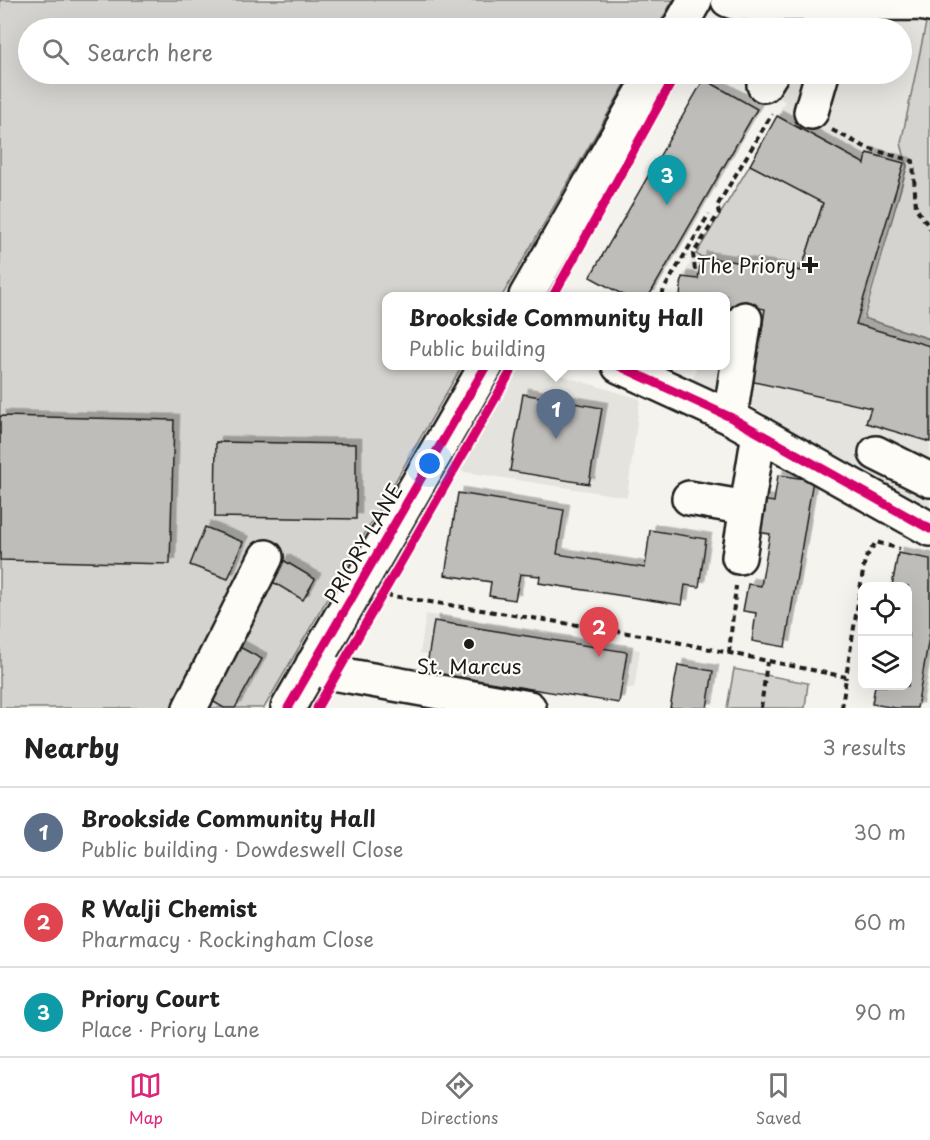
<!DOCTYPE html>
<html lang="en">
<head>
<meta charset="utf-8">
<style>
	:root { --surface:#fff; --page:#f6f6f6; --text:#222; --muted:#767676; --line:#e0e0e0; --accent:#db2777 }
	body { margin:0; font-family:"Playpen Sans",sans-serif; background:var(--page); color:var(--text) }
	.controls { position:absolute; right:18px; bottom:18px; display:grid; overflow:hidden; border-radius:12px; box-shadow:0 6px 24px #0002 }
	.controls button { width:54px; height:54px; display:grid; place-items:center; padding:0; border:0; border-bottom:2px solid var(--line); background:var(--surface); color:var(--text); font:30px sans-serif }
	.you { position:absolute; left:430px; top:464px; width:21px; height:21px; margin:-15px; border:4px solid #fff; border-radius:50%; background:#1a73e8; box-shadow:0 0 0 9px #1a73e833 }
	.badge { display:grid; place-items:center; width:39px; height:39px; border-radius:50%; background:var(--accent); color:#fff; font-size:20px; font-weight:700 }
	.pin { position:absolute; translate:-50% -50px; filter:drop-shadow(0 2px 3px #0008) }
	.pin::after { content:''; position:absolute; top:32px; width:21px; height:18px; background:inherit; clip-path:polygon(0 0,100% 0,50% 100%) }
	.popup { position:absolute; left:382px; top:292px; width:348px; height:78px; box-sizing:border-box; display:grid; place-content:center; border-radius:12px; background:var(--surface); filter:drop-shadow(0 2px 4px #0005); font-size:20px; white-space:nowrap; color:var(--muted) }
	.popup b { font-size:22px; color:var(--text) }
	.popup::after { content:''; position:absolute; left:50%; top:100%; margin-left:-12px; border:12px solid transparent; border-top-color:var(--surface) }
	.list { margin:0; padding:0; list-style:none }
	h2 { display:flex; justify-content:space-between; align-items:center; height:78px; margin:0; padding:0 24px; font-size:26px }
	h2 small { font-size:20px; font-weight:400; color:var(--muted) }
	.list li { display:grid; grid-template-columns:39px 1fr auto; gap:18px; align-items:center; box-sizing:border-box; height:90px; padding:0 24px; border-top:2px solid var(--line) }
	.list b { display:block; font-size:22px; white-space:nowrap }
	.list p { margin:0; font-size:20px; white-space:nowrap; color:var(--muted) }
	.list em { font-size:20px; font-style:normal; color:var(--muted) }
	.icon { flex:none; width:33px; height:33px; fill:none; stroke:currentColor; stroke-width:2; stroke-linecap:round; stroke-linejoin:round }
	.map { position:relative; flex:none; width:930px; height:708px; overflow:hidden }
	.search { position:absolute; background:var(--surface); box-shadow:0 6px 24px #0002; left:18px; right:18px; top:18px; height:66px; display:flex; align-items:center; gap:15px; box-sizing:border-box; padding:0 21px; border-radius:33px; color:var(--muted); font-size:22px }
	.sheet { height:348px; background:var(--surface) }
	nav { display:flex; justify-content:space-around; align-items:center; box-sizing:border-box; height:84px; border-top:2px solid var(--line); background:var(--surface); font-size:16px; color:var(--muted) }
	nav a { display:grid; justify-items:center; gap:3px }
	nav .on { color:var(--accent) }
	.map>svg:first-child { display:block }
</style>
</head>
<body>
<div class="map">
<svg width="930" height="708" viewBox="0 0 930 708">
	<defs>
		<filter id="shadow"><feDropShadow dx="5.5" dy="-5.5" stdDeviation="0" flood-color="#0004"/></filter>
	</defs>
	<rect width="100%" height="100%" fill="#f4f3ee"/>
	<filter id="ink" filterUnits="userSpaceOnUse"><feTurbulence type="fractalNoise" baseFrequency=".0167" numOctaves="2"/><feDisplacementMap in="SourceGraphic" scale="12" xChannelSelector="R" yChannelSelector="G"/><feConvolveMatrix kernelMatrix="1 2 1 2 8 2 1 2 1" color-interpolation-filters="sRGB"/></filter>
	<g filter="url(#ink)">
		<g fill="#e4e3de">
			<path d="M750,0H930V514L745,402L693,379L697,366H726V296H680L682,277L750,165L785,101L735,74H902V28H746L749,23Z"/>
			<path d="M521,366H530L640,399L627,497L459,471Z"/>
			<path d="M426,614L640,650L634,689L420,653Z"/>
		</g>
		<g fill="#d4d3cf" stroke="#787876" stroke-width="1.5">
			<path d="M0,0H673L657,28H28V74H631L502,296H386V366H462L264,708H0Z"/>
			<path d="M926,23H930V339L864,318L907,167L901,143Z"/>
			<path d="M750,165L823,203L801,271L701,257L696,254Z"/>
			<path d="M734,669L808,683L805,708H727Z"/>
		</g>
		<g fill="#bebdba" stroke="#1c1c1c" stroke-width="1.5" filter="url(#shadow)">
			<path d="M704,79L757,109L649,296H625L590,277Z"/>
			<path d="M777,116L865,164L867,153L904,163L856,324L930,346V442L866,423L871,408L741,379L749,335L761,337L765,309L740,304L726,347V296H680L682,277L698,279L701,257L801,271L823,203L750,165Z"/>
			<path d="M523,394L602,408L589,484L510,471Z"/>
			<path d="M0,416L174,420L170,564L0,560Z"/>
			<path d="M216,442L356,444V519L215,517Z"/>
			<path d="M778,475L813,480L785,647L752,641L756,613L743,611L748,584L761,586L770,534L756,532L761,500L774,502Z"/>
			<path d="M458,493L564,510L557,554L645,568L650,530L706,539L699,587L685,585L682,605L539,583L540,576L520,574L515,600L489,596L491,582L445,575Z"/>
			<path d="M205,527L243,542L228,579L190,565Z"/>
			<path d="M898,553L930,559V631L917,708H896L872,704L875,686H908V586H892Z"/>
			<path d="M283,560L315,579L303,600L271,581Z"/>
			<path d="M434,621L627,652L619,703L426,672Z"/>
			<path d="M236,645L262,659L235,708H224L207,698Z"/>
			<path d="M678,665L713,671L707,708H670Z"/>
		</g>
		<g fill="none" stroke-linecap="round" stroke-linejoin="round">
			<defs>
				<g id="minor">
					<path d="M728,0L737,3L765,4L920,3L930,5"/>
					<path d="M679,28L695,0"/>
					<path d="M839,28H840"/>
					<path d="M764,85L771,74"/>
					<path d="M811,112L822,74"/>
					<path d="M526,296L653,74"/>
					<path d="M619,366L730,417L930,529"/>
					<path d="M730,417L745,319"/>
					<path d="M876,453L930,480"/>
					<path d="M689,498L747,508"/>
					<path d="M739,557L759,433"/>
					<path d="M313,664L327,672L529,708"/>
					<path d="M190,708L266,557"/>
					<path d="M288,708L486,366"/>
				</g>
			</defs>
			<use href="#minor" stroke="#1c1c1c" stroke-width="38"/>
			<g stroke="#1c1c1c" stroke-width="4" stroke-dasharray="6 4.5" stroke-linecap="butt">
				<path d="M832,130L867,148L913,161L916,208L930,228"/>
				<path d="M695,270L693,254L719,213L717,206L772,114"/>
				<path d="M662,296L664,289L709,214"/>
				<path d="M386,595L647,636L846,677L865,559L876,542L900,549"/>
				<path d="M729,653L736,586"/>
				<path d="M761,708L767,662"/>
				<path d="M842,708L846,677"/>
			</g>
			<use href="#minor" stroke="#fdfcf7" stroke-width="33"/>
			<defs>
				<g id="cycleway">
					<path d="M553,296L676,74"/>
					<path d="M619,366L730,417L930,529"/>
					<path d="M288,708L486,366"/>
					<path d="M317,708L514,366"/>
				</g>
			</defs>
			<use href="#cycleway" stroke="#fdfcf7" stroke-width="13"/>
			<use href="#cycleway" stroke="#d6006c" stroke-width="9"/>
		</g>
	</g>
	<g fill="#1c1c1c" stroke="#fdfcf7" stroke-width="2">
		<path d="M807 256h6v6h6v6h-6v6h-6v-6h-6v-6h6z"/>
		<circle cx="469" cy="644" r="6"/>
	</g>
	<g text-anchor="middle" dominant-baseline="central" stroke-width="4.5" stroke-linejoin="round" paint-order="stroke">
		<g font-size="20" fill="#1c1c1c" stroke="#fdfcf7" text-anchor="end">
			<text x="796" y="265">The Priory</text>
			<text x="469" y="666" text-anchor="middle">St. Marcus</text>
		</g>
		<g font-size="20" fill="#1c1c1c" stroke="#fdfcf7">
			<text transform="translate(363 543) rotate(-60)">PRIORY LANE</text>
		</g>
	</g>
</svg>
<div class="controls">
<button><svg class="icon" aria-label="locate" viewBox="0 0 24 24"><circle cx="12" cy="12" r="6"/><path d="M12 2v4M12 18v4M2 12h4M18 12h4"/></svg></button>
<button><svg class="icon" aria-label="layers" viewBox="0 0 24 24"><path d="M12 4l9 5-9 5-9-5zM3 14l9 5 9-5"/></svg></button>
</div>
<div class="you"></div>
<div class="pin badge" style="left:556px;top:439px;background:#5c6f8a">1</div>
<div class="popup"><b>Brookside Community Hall</b>Public building</div>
<div class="pin badge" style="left:599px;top:657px;background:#e0444e">2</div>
<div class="pin badge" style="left:667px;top:205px;background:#0f9aa8">3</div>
<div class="search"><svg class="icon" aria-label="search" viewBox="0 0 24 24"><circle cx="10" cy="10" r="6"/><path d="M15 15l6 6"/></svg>Search here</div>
</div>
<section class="sheet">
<h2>Nearby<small>3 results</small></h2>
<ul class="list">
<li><span class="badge" style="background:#5c6f8a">1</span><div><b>Brookside Community Hall</b><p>Public building · Dowdeswell Close</p></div><em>30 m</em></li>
<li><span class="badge" style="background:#e0444e">2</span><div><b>R Walji Chemist</b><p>Pharmacy · Rockingham Close</p></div><em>60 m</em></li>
<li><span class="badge" style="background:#0f9aa8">3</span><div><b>Priory Court</b><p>Place · Priory Lane</p></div><em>90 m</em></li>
</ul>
</section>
<nav>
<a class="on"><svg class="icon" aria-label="map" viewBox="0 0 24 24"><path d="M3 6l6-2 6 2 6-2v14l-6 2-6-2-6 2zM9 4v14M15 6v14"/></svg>Map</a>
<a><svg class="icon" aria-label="directions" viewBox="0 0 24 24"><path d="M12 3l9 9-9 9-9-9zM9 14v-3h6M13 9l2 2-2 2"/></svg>Directions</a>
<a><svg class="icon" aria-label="saved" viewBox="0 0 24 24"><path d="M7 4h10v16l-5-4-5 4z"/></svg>Saved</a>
</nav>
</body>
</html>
